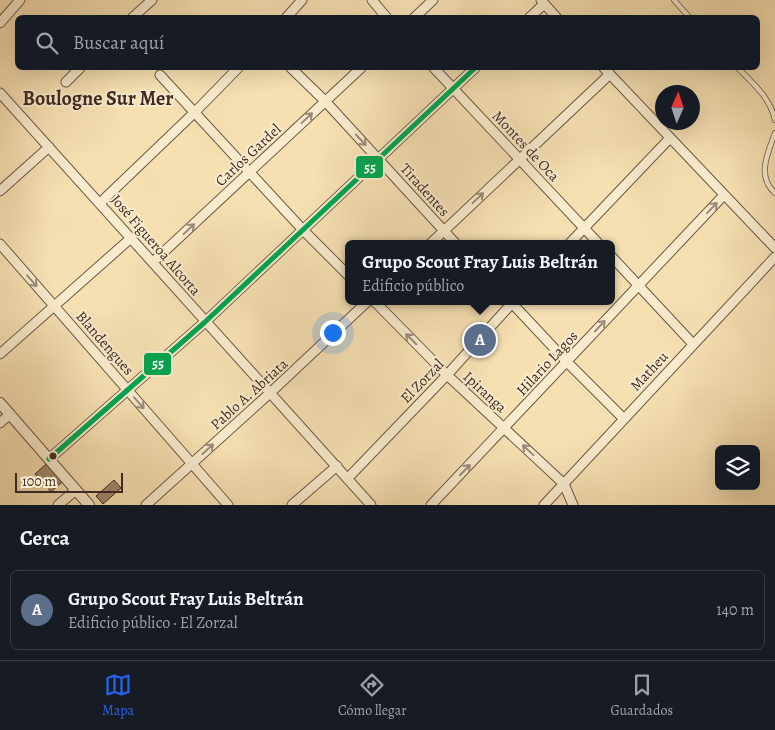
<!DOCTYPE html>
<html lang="es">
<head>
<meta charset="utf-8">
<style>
	:root { --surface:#171b24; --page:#242831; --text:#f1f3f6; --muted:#9ea1a6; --line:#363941; --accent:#2563eb }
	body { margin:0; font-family:Alegreya,serif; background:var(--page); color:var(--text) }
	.controls { position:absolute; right:15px; bottom:15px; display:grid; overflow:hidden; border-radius:8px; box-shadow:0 5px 20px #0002 }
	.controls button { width:45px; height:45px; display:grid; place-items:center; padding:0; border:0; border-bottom:1px solid var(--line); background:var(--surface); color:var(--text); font:25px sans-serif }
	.compass { position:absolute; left:655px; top:85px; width:45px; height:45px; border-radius:50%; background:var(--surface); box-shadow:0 5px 20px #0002; rotate:3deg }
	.scale { position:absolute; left:15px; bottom:12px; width:108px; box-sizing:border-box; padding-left:5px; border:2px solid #402a22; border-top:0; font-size:14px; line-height:18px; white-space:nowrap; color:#402a22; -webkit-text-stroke:4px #f9ebcd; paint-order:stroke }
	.you { position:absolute; left:332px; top:332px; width:18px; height:18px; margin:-12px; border:4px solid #fff; border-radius:50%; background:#1a73e8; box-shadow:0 0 0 8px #1a73e833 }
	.badge { display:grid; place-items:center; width:32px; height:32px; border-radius:50%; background:var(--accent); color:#fff; font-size:16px; font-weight:700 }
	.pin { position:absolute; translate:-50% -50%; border:2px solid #fff; box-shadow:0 1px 5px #0006 }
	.popup { position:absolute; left:345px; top:240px; width:270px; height:65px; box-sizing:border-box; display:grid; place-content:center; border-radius:8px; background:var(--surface); filter:drop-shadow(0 1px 4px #0005); font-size:16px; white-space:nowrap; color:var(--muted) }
	.popup b { font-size:19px; color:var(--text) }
	.popup::after { content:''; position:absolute; left:50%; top:100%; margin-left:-10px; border:10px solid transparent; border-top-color:var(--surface) }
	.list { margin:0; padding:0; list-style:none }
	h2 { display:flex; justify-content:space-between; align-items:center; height:65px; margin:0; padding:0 20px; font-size:21px }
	h2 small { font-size:16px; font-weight:400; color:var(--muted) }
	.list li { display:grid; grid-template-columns:32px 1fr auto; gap:15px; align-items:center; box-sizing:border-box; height:80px; margin:0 10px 10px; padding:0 10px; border:1px solid var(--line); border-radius:8px }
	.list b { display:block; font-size:19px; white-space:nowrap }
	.list p { margin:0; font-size:16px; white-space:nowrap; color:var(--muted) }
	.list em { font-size:16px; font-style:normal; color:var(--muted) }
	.icon { flex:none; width:28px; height:28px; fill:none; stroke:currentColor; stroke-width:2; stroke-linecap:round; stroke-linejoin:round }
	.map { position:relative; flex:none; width:775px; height:505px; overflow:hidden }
	.search { position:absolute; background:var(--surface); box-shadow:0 5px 20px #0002; left:15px; right:15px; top:15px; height:55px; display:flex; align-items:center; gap:12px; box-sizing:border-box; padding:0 18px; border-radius:8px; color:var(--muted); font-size:19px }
	.sheet { height:155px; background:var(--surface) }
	nav { display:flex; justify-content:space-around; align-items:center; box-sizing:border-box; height:70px; border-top:1px solid var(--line); background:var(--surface); font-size:14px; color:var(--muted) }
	nav a { display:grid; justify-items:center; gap:2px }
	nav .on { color:var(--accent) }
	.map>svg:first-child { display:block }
</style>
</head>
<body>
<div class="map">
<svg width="775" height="505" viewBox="0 0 775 505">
	<rect width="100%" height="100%" fill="#f6e0b2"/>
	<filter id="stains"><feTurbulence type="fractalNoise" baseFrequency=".004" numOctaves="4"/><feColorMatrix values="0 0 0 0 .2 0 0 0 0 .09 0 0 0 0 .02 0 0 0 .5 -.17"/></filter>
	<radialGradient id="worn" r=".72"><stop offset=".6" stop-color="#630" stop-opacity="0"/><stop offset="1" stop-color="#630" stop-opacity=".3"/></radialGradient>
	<g fill="#9f896d" stroke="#402a22">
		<path d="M46,464L62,482L51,492L35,474Z"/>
		<path d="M114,480L121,488L103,504L96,496Z"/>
	</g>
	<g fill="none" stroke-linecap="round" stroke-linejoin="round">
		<defs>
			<g id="service">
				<path d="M674,0L690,18"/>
				<path d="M738,68C753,84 770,97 775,120"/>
				<path d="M775,133C768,153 756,176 775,193"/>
			</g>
			<g id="minor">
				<path d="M372,0L387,18"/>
				<path d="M541,0L557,18"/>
				<path d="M132,18L152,0"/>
				<path d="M286,18L302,0"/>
				<path d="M414,18L433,0"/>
				<path d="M529,18L544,4"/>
				<path d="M0,23L20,0"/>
				<path d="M291,68L325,101L456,244"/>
				<path d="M434,68L599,244"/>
				<path d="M604,68L775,248"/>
				<path d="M160,75L303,230L349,276"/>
				<path d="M66,82L80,68"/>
				<path d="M0,93L371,505"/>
				<path d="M0,191L49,147"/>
				<path d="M100,203L195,112L238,68"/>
				<path d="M0,244L228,505"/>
				<path d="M430,244L610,74"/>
				<path d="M569,244L670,138"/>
				<path d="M611,256L693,344"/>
				<path d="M153,262L361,68"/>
				<path d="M374,301L447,375L564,484L573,505"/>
				<path d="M510,301L567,362L623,418"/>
				<path d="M0,354L131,238"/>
				<path d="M0,423L10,414"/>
				<path d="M49,459L205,322L475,68"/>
				<path d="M348,478L447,375L514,301"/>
				<path d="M58,505L76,490"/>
				<path d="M146,505L270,393L368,301"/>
				<path d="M292,505L337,466"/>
				<path d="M431,505L724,195"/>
				<path d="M544,505L775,257"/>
			</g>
			<path id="tertiary" d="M0,403L89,505"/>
		</defs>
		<use href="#service" stroke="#6e5846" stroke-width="6"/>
		<use href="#minor" stroke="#6e5846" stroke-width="11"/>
		<use href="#tertiary" stroke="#6e5846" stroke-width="12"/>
		<use href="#service" stroke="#f9ebcd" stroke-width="4.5"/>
		<use href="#minor" stroke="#f9ebcd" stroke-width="9"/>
		<use href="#tertiary" stroke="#f9ebcd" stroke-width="10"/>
		<defs>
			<path id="bus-1" d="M49,459L205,322L475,68"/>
		</defs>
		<use href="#bus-1" stroke="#f9ebcd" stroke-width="9"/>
		<use href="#bus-1" stroke="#00a651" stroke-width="5"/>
	</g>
	<defs><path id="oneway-shaft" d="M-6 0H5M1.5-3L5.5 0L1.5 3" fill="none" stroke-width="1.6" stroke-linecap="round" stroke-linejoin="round" transform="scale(1.25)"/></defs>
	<g stroke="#9c8a78">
		<use href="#oneway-shaft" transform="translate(307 118) rotate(-43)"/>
		<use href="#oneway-shaft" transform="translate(361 140) rotate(47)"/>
		<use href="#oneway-shaft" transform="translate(478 198) rotate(-43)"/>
		<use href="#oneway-shaft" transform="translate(712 208) rotate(-46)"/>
		<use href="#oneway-shaft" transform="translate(189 229) rotate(-43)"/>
		<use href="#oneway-shaft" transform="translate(32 281) rotate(49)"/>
		<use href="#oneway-shaft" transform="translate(600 326) rotate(-47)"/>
		<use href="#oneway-shaft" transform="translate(411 339) rotate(-135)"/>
		<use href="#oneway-shaft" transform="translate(139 403) rotate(49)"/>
		<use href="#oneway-shaft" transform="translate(208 449) rotate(-42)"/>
		<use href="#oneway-shaft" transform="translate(528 450) rotate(-137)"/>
		<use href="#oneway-shaft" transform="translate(465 470) rotate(-46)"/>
	</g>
	<circle fill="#402a22" stroke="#f9ebcd" stroke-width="2" cx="53" cy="456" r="4.5"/>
	<g text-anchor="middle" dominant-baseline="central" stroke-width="4" stroke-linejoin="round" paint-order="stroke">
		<g font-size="15" fill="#402a22" stroke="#f9ebcd">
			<text transform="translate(526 146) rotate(47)">Montes de Oca</text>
			<text transform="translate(248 155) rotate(-43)">Carlos Gardel</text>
			<text transform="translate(425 190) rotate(48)">Tiradentes</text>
			<text transform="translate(156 245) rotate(49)">José Figueroa Alcorta</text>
			<text transform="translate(105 343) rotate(49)">Blandengues</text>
			<text transform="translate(547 363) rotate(-47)">Hilario Lagos</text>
			<text transform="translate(649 371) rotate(-47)">Matheu</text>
			<text transform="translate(422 381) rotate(-46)">El Zorzal</text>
			<text transform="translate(485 392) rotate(43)">Ipiranga</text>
			<text transform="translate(249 394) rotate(-42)">Pablo A. Abriata</text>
		</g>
		<g font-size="20" font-weight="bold" fill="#402a22" stroke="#f9ebcd">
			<text x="98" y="98">Boulogne Sur Mer</text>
		</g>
	</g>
	<g stroke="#f9ebcd" stroke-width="2">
		<rect x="355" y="155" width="29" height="24" rx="5" fill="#00a651"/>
		<rect x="143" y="352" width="29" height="24" rx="5" fill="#00a651"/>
	</g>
	<g font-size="14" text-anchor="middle" font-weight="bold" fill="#fff">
		<text x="370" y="172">55</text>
		<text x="158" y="368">55</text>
	</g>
	<rect width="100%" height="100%" filter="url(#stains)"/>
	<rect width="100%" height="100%" fill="url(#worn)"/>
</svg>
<div class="controls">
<button><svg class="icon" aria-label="layers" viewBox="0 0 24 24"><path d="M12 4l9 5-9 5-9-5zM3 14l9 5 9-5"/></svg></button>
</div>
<svg class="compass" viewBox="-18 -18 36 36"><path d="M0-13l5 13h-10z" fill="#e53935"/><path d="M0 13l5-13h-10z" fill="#9ea1a6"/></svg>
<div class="scale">100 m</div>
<div class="you"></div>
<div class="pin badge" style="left:480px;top:340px;background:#5c6f8a">A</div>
<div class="popup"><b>Grupo Scout Fray Luis Beltrán</b>Edificio público</div>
<div class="search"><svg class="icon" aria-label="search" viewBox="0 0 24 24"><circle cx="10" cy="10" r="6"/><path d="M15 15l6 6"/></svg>Buscar aquí</div>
</div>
<section class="sheet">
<h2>Cerca<small></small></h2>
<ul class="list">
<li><span class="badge" style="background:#5c6f8a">A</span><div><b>Grupo Scout Fray Luis Beltrán</b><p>Edificio público · El Zorzal</p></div><em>140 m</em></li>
</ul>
</section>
<nav>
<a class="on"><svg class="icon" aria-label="map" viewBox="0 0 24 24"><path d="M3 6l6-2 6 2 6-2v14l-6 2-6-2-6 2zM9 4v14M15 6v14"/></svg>Mapa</a>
<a><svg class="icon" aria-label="directions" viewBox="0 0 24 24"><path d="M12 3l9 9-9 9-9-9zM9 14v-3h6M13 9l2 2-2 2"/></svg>Cómo llegar</a>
<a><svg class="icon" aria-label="saved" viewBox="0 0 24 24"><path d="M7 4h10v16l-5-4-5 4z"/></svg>Guardados</a>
</nav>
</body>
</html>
